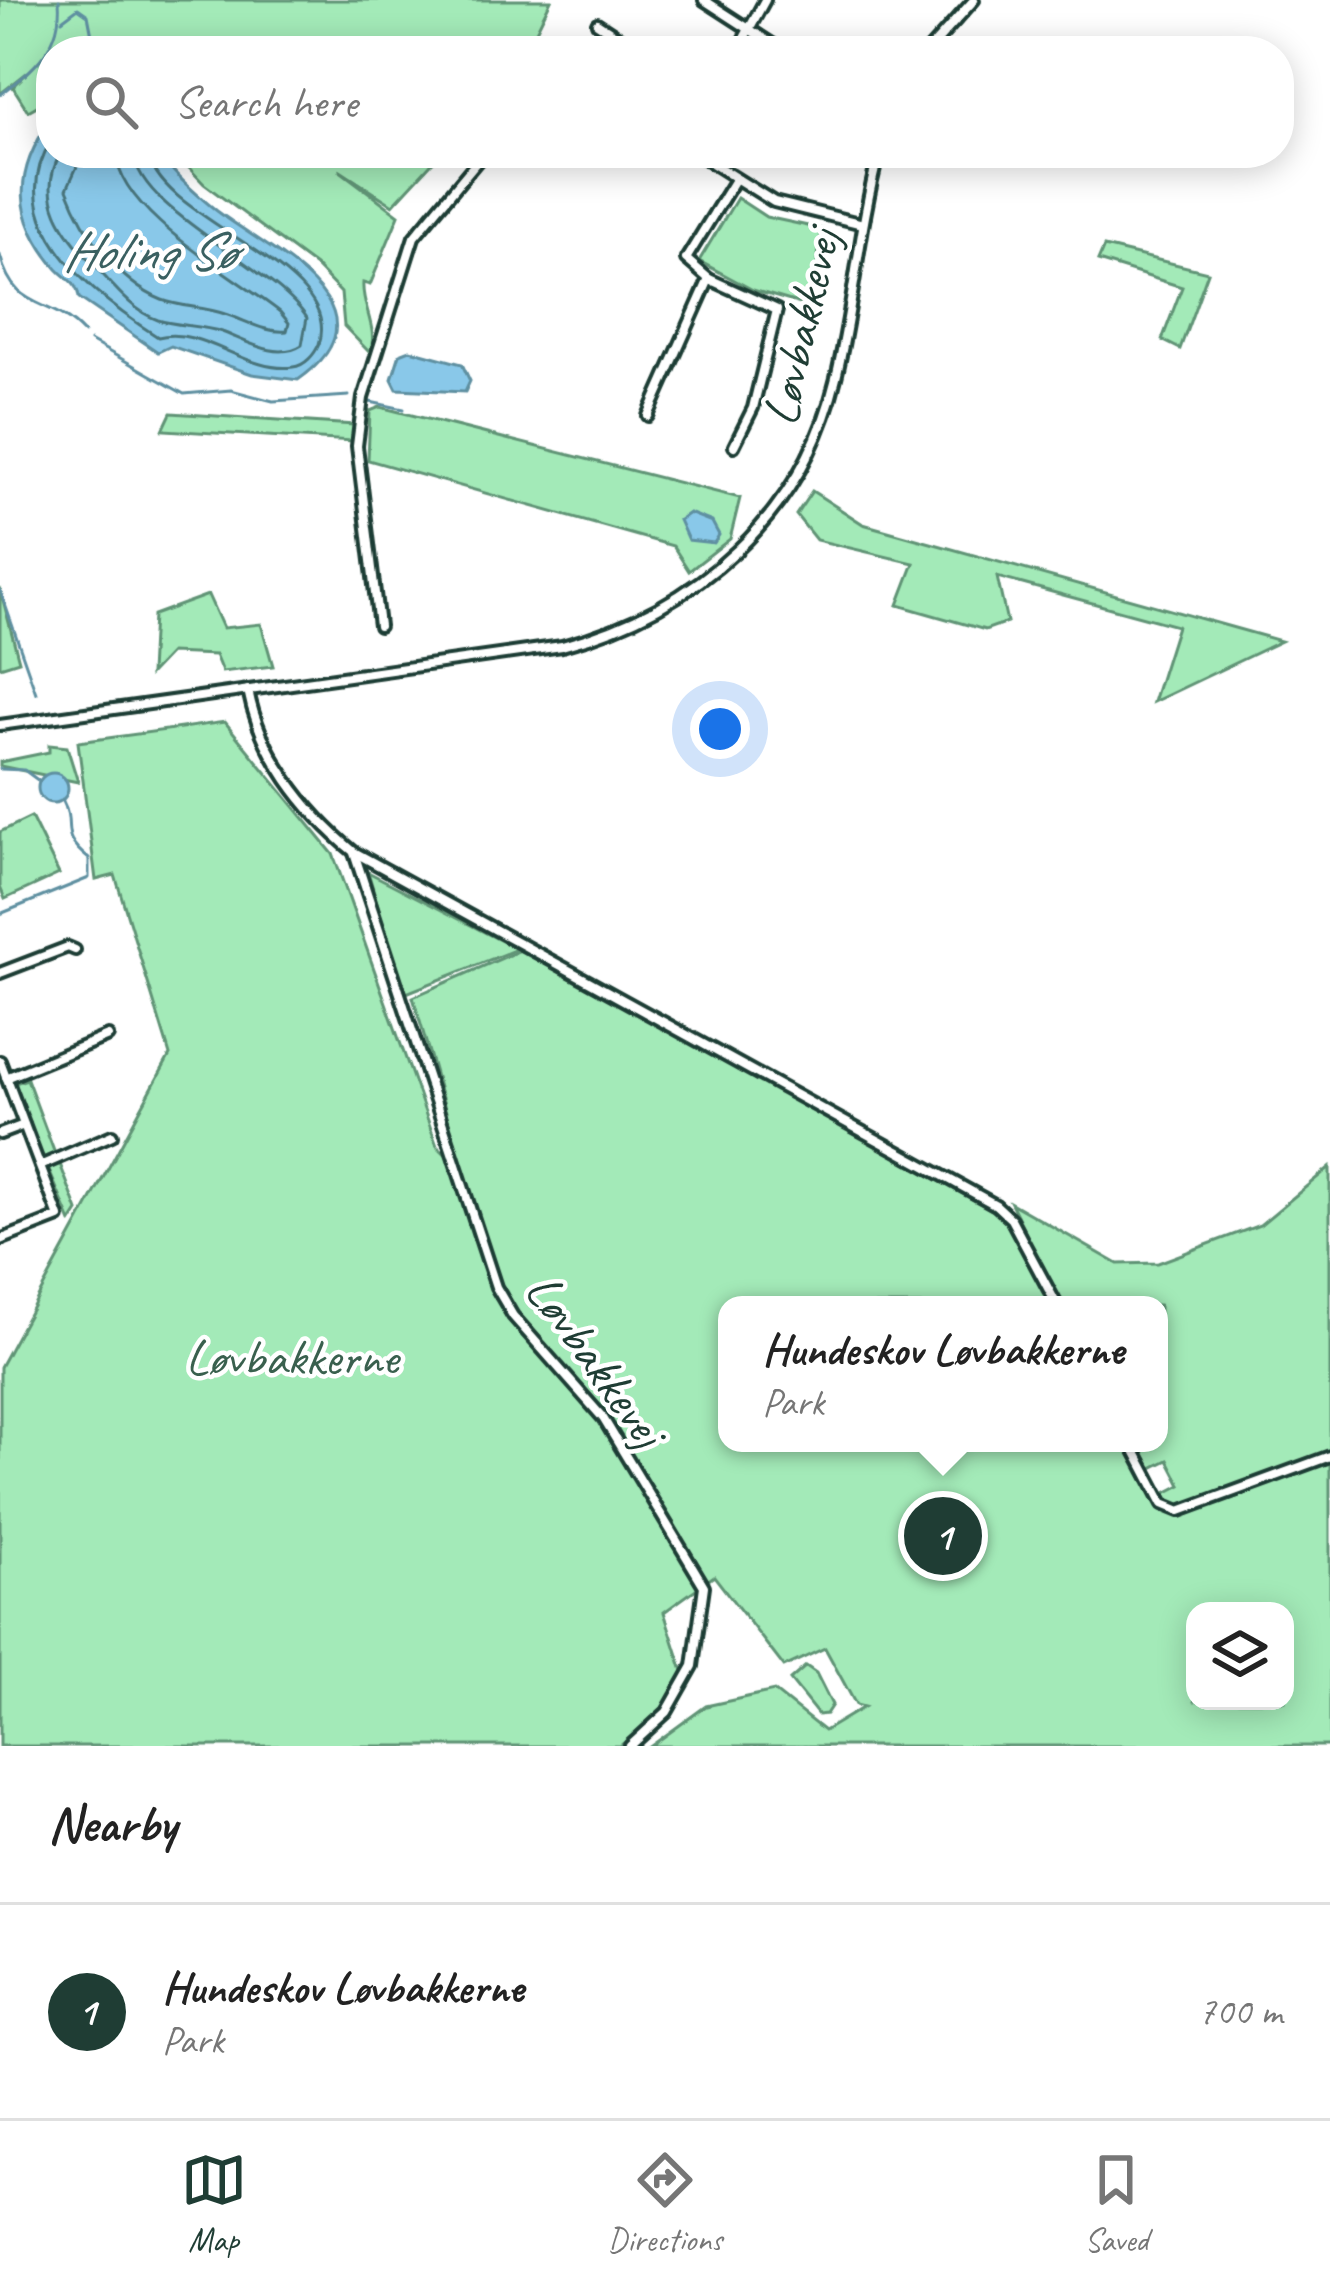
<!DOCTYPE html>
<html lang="en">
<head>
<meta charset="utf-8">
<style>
	:root { --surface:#fff; --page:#f6f6f6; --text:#222; --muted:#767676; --line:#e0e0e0; --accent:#1f3d34 }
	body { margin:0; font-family:Caveat,sans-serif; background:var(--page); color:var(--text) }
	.controls { position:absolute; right:36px; bottom:36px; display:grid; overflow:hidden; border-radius:24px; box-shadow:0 6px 30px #0003 }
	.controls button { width:108px; height:108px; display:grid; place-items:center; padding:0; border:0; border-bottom:3px solid var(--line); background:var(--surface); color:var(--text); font:60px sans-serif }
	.you { position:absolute; left:720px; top:729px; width:42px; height:42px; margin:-30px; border:9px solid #fff; border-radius:50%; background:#1a73e8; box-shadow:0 0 0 18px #1a73e833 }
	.badge { display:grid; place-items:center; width:78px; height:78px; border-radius:50%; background:var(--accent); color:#fff; font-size:39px; font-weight:700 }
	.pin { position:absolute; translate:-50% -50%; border:6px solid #fff; box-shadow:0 3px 12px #0006 }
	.popup { position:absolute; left:718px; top:1296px; width:450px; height:156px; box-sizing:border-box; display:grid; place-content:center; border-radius:24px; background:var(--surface); filter:drop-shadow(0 3px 9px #0005); font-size:39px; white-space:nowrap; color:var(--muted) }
	.popup b { font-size:45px; color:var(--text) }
	.popup::after { content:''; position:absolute; left:50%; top:100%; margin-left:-24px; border:24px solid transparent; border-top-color:var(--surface) }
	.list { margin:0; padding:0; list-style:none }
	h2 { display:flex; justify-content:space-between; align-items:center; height:156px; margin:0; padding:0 48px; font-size:51px }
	h2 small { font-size:39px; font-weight:400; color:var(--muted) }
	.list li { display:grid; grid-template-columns:78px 1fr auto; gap:36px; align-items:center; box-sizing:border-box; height:216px; padding:0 48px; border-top:3px solid var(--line) }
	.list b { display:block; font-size:45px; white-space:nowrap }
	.list p { margin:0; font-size:39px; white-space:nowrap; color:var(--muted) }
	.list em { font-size:39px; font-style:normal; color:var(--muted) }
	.icon { flex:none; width:66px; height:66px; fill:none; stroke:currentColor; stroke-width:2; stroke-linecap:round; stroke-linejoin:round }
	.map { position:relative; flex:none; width:1330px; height:1746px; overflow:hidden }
	.search { position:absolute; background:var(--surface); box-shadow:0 6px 30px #0003; left:36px; right:36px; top:36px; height:132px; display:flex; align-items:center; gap:30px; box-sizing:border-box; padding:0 42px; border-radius:48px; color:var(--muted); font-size:45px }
	.sheet { height:372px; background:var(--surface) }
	nav { display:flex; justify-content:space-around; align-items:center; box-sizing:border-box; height:168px; border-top:3px solid var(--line); background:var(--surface); font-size:33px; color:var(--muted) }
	nav a { display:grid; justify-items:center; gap:6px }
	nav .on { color:var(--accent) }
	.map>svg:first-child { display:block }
</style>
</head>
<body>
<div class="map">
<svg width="1330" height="1746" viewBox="0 0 1330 1746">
	<rect width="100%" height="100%" fill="#fff"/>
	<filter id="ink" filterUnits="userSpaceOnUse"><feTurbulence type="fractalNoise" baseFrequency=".00833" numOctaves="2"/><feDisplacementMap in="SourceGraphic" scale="24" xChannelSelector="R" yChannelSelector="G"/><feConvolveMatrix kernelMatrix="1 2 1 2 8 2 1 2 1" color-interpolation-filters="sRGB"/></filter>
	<g filter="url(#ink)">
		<g fill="#a3eab8" stroke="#619476" stroke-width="3" fill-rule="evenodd">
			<path d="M0,0H551L526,51H51V98L28,111L13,87L28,72L0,94Z"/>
			<path d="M175,153H441L393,205L339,170L399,215L370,285L363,283C361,306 379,329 370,353L344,326L341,293L315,266L204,184Z"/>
			<path d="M737,198L766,217L822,229L811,307L753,290L699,261Z"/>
			<path d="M1104,247L1208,272L1180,349L1162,340L1182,287L1098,261Z"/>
			<path d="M380,407L740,498L730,539L689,571L673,546L368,460L370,411Z"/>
			<path d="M171,413L354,425L353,441L163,430Z"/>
			<path d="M812,491L863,524L1281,641L1153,702L1177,626L997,577L1007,622L985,630L898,605L914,563L816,540L796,515Z"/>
			<path d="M0,588L19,661L0,667Z"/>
			<path d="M208,595L223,628L261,624L273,666L222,672L215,655L170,653L150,674L153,615Z"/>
			<path d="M225,722L333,854L437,1146L463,1171L413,997L523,949L997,1213L1008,1222L1051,1305H727V1443H1159V1305H1061L1011,1203L1118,1264L1158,1263L1260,1225L1330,1167V1746H651L706,1706L774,1691L824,1731L864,1707L856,1705L825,1648L784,1667L714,1576L664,1612L683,1671L664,1710L620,1746H0V1367L170,1055L115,875L96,880L78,742ZM1168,1460L1181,1485L1162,1495L1148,1470ZM1195,1611H1285V1701H1195Z"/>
			<path d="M49,745L67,747L78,782L0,766V762L49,752Z"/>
			<path d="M31,817L59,874L5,899L0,887V832Z"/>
			<path d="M368,872L517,949L404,994Z"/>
			<path d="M27,1079L55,1154L42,1159L15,1083Z"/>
			<path d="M60,1164L78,1211L71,1222L48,1168Z"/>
			<path d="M806,1666L816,1673L832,1705L826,1714L818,1715L790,1680Z"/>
		</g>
		<g fill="#89c8e9" stroke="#5f90a1" stroke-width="3">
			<path d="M51,120V153H158C174,174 197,195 217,211C271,252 399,310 298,380L252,374L171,346L158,352L79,298C77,282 67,280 57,269C13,218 13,172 51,120Z"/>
			<path d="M410,350L462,364L470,381L465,392L397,389L392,379L400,354Z"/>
			<path d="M689,513L712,522L719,535L714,543L688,540L679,520Z"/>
			<circle cx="53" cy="788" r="15"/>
		</g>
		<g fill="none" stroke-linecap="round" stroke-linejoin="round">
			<g stroke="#49757c" stroke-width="3">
				<path d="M51,141C0,224 95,297 158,337C204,326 246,373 293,367C305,366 315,354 319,344C346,267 156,219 149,153"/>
				<path d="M61,153C35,196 64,234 95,266C112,284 132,311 158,320C178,326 201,325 222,332C246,341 278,361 302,345L307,318C275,268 137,210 134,153"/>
				<path d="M83,153L67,189C83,231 117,282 162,300C180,307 205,307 225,314C247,321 265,333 287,331L289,323L280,312C236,277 118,212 116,153"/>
			</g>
			<g stroke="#5f90a1" stroke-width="3">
				<path d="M62,20L78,8L88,15L95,51"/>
				<path d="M0,95C34,69 63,46 59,0"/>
				<path d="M0,255C15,314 49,295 84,333"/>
				<path d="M90,341L184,394L231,390L273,401L349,396"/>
				<path d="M370,402L404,409"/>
				<path d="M0,590L36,693"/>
				<path d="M0,769L24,770L39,781"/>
				<path d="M0,914L89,878V859C56,833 77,828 62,799"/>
			</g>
			<defs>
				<g id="minor">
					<path d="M704,0L783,51"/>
					<path d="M597,23L640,51"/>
					<path d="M737,51L765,0"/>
					<path d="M928,51L974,0"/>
					<path d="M696,153L774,202L863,224"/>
					<path d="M797,153L802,156"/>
					<path d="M734,181L686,259L709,279L777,310L753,408L734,446"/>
					<path d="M648,416L709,279"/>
					<path d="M379,626L357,446L363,398L414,237L484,153"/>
					<path d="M248,690C260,754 304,811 354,852L996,1205L1011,1219L1057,1305"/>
					<path d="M0,725L562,646C697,610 803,516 836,378C854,304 859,227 879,153"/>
					<path d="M354,853L496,1287L513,1316L603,1418L704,1586L693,1666L667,1712L630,1746"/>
					<path d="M0,973L68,947L75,950"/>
					<path d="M0,1061L59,1217L0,1240"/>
					<path d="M6,1078L108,1036"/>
					<path d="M0,1134L24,1125"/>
					<path d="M40,1166L112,1135"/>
					<path d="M1131,1443L1163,1504L1180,1511L1330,1456"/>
				</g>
			</defs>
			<use href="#minor" stroke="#1f3d34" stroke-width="16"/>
			<use href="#minor" stroke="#fff" stroke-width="8"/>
		</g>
	</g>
	<g text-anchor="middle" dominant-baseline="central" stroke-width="9" stroke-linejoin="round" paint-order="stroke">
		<g font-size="51" fill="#1f3d34" stroke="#fff">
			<text transform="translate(801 327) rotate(-77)">Løvbakkevej</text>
			<text transform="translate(596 1360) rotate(54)">Løvbakkevej</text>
		</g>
		<g font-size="51" fill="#39604e" stroke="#fff">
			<text x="292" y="1357">Løvbakkerne</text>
		</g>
		<g font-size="54" font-style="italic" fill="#3a6061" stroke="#fff">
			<text x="148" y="251">Holing Sø</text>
		</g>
	</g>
</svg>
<div class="controls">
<button><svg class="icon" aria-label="layers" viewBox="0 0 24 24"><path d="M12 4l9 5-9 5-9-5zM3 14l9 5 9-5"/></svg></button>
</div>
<div class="you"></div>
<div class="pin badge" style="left:943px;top:1536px">1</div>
<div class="popup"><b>Hundeskov Løvbakkerne</b>Park</div>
<div class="search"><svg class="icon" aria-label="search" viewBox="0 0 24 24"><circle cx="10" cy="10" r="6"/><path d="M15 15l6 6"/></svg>Search here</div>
</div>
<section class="sheet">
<h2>Nearby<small></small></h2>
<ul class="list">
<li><span class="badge">1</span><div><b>Hundeskov Løvbakkerne</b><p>Park</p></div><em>700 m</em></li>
</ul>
</section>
<nav>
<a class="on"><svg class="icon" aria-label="map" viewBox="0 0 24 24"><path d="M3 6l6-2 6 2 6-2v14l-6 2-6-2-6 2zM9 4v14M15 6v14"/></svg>Map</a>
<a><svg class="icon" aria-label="directions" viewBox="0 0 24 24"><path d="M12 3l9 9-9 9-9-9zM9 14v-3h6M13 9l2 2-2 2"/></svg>Directions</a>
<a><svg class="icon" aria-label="saved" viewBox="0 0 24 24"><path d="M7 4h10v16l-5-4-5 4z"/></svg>Saved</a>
</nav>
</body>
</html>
